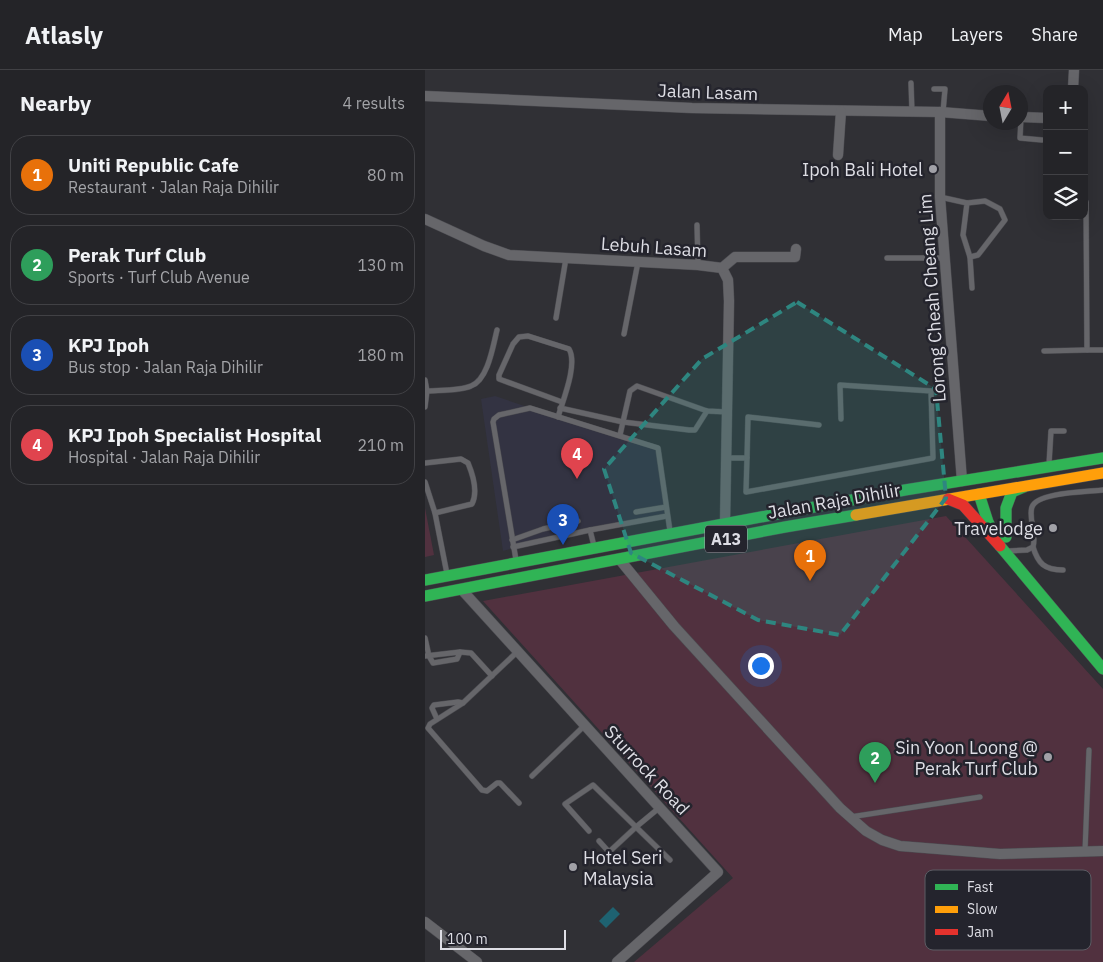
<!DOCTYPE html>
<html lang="en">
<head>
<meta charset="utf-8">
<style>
	:root { --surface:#242428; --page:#303034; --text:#f1f3f6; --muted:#a3a4a8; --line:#414145; --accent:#8bbbb9 }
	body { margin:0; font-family:"IBM Plex Sans",sans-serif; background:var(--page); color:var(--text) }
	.controls { position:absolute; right:15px; top:15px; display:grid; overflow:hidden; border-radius:10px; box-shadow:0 5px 20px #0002 }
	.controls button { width:45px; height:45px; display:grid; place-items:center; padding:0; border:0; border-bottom:1px solid var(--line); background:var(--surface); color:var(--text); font:25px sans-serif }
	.compass { position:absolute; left:558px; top:15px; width:45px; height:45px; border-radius:50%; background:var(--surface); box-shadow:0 5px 20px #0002; rotate:10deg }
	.scale { position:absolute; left:15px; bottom:12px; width:126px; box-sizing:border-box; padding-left:5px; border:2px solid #dedee5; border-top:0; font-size:14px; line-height:18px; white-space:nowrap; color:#dedee5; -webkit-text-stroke:4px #24242d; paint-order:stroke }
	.you { position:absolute; left:335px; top:595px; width:18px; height:18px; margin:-12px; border:4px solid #fff; border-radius:50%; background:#1a73e8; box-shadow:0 0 0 8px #1a73e833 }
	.badge { display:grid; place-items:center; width:32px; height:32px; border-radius:50%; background:var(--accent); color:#fff; font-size:16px; font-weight:700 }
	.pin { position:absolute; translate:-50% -41px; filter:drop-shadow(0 1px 2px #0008) }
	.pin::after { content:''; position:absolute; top:26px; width:18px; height:15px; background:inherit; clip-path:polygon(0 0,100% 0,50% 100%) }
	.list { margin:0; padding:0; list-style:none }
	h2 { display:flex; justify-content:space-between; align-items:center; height:65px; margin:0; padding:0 20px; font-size:21px }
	h2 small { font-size:16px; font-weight:400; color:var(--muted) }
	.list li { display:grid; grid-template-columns:32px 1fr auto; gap:15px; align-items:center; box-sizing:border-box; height:80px; margin:0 10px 10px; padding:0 10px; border:1px solid var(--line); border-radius:20px }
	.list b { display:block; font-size:19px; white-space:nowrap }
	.list p { margin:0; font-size:16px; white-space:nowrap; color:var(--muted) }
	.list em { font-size:16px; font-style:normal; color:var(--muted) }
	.icon { flex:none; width:28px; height:28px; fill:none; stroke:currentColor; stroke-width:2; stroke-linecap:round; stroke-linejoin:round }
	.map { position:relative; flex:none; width:678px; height:892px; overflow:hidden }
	header { display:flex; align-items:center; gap:30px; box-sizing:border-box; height:70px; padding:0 25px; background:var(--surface); border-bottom:1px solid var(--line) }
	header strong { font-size:24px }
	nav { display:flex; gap:28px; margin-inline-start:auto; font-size:18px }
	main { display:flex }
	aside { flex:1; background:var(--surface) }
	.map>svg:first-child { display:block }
</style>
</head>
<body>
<header>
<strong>Atlasly</strong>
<nav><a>Map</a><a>Layers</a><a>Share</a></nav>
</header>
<main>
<aside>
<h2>Nearby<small>4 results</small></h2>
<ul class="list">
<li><span class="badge" style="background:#e8710a">1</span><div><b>Uniti Republic Cafe</b><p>Restaurant · Jalan Raja Dihilir</p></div><em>80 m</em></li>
<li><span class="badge" style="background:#2e9e5b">2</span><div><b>Perak Turf Club</b><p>Sports · Turf Club Avenue</p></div><em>130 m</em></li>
<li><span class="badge" style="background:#1a4fb4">3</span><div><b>KPJ Ipoh</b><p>Bus stop · Jalan Raja Dihilir</p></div><em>180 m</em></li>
<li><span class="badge" style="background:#e0444e">4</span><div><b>KPJ Ipoh Specialist Hospital</b><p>Hospital · Jalan Raja Dihilir</p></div><em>210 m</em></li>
</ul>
</aside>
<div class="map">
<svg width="678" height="892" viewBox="0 0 678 892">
	<rect width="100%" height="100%" fill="#303035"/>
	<path fill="#333342" d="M70,326L233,381L241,445L88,478L78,481L56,329Z"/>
	<g fill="#51313f">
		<path d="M0,438L9,485L0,487Z"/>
		<path d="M521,446L678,619V892H209L308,808L58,531Z"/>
	</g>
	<path fill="#1e6271" d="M188,837L195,844L181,858L174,851Z"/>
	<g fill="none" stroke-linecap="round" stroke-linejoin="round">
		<defs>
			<g id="lane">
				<path d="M486,13L487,42"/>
				<path d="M509,19H520L518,42"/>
				<path d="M583,20V22"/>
				<path d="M596,48L595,68L617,70"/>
				<path d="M515,127L542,133L538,165L545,187L547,218"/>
				<path d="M661,132L662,280H678"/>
				<path d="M542,133L560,131L575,139L580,150L553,185L545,187"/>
				<path d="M272,155L273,195"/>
				<path d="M462,188H519"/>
				<path d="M131,248L141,188"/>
				<path d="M199,264L213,192"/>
				<path d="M619,281L662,280"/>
				<path d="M0,310L2,321L0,337"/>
				<path d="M2,321C14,320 35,321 46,316C63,310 68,276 72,260"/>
				<path d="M135,338L198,352L264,360H270L282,341"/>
				<path d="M133,347C138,330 153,294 144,279L103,266L94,267L88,274L74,305V309L137,332"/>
				<path d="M195,365L205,321L212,316L282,341L302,342"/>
				<path d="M302,388H322L321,422L508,388L506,321L415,315L416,349"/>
				<path d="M322,388L323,347L394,355"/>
				<path d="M0,393L36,389L43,393C48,405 53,422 47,434L10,443"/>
				<path d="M624,394L626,361H639"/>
				<path d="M0,412L10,443L22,504"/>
				<path d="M211,442L241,437"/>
				<path d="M165,460L169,476"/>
				<path d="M87,470L118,459L153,451"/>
				<path d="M88,477L165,460L242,446"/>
				<path d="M608,477C613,493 619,500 638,500"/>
				<path d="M583,481L602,480L608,477C612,465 603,447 607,437C612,422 663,422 678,420"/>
				<path d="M91,490L68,352L69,349L74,345L105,338L233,378L245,461"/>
				<path d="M0,568L4,586L8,593L32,589L35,582"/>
				<path d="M92,582L38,633L5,654L3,658L57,720L62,721L72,713H75L94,733"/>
				<path d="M0,586L35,582L46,583L67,606"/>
				<path d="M12,649L7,638L9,635L33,632L38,633"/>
				<path d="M107,706L159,656"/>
				<path d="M234,738L211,757L245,790"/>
				<path d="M425,747L555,727"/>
				<path d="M164,761L140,734L168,715L211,757L184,782L174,771"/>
				<path d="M660,781L664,680"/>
			</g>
			<g id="street">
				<path d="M648,19L649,0"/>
				<path d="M0,26L267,38L515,42L566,46"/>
				<path d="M515,42V127L537,411"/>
				<path d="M596,47L622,48"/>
				<path d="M413,85L416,41"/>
				<path d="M0,149L59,176L84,185L273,195L297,198L303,210L304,231L300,453"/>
				<path d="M297,198L310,187H370L371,179"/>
				<path d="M195,490L249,556L415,738L441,761L457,770L475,776L575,784L678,781"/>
				<path d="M37,520L293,802L192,892"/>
				<path d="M0,852L52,892"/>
			</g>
			<g id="fast">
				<path d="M554,424L563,452L575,476L678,599"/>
				<path d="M581,467V438L587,422L599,417"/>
				<path d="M0,510L480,420L678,388"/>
				<path d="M0,526L360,457L431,445"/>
			</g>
			<path id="slow" d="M431,445L678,403"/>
			<path id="jam" d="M523,429L538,435L575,476"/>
		</defs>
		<use href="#lane" stroke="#4c4c51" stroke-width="6"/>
		<use href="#street" stroke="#4c4c51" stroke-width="11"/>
		<use href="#fast" stroke="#4c4c51" stroke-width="12"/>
		<use href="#slow" stroke="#4c4c51" stroke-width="12"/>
		<use href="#jam" stroke="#4c4c51" stroke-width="12"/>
		<use href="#lane" stroke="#66666a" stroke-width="5"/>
		<use href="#street" stroke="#66666a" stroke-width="10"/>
		<use href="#fast" stroke="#30b455" stroke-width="11"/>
		<use href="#slow" stroke="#ff9f0a" stroke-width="11"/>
		<use href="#jam" stroke="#e5322d" stroke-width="11"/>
	</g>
	<path fill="#2e8680" fill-opacity="0.2" stroke="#2e8680" stroke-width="4" stroke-dasharray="10 6" stroke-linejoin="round" d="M372,232L511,319L521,428L415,565L333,550L206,483L179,399L277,289Z"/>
	<g fill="#a1a1a7" stroke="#24242d" stroke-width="2">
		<circle cx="508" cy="99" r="5"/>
		<circle cx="628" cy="458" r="5"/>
		<circle cx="623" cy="687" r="5"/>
		<circle cx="148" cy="797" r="5"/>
	</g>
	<g text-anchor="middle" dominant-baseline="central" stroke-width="5" stroke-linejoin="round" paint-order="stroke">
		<rect fill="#24242d" stroke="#a6a6ae" stroke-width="1" x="280" y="455.5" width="42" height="27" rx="4"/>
		<g font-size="16" font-weight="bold" fill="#dedee5">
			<text x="301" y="469">A13</text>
		</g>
		<g font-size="18" fill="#dedee5" stroke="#24242d">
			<text transform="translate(283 22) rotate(2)">Jalan Lasam</text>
			<text transform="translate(229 177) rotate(4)">Lebuh Lasam</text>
			<text transform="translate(507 228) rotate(-94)">Lorong Cheah Cheang Lim</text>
			<text transform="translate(409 431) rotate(-10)">Jalan Raja Dihilir</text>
			<text transform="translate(222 700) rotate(47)">Sturrock Road</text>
		</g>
		<g font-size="18" fill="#dedee5" stroke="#24242d" text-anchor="end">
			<text x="498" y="99">Ipoh Bali Hotel</text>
			<text x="618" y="458">Travelodge</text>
			<text x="613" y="677">Sin Yoon Loong @<tspan x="613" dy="21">Perak Turf Club</tspan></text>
			<text x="158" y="787" text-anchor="start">Hotel Seri<tspan x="158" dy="21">Malaysia</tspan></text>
		</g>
	</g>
	<rect x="500" y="800" width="166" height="80" rx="8" fill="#24242d" stroke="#5c5c64" stroke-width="1"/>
	<rect x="510" y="814" width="23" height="6" fill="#30b455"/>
	<rect x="510" y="836" width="23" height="7" fill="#ff9f0a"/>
	<rect x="510" y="859" width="23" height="6" fill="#e5322d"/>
	<g font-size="14" fill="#dedee5">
		<text x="542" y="822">Fast</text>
		<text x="542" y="844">Slow</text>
		<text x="542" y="867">Jam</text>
	</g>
</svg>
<div class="controls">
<button>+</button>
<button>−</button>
<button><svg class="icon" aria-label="layers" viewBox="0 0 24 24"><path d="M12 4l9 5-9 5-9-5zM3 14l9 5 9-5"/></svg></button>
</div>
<svg class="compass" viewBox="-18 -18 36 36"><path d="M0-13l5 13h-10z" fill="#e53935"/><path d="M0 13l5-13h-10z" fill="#a3a4a8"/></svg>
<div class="scale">100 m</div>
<div class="you"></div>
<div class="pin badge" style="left:385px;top:511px;background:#e8710a">1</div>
<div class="pin badge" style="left:450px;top:713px;background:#2e9e5b">2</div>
<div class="pin badge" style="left:138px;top:475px;background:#1a4fb4">3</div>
<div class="pin badge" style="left:152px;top:409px;background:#e0444e">4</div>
</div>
</main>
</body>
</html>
